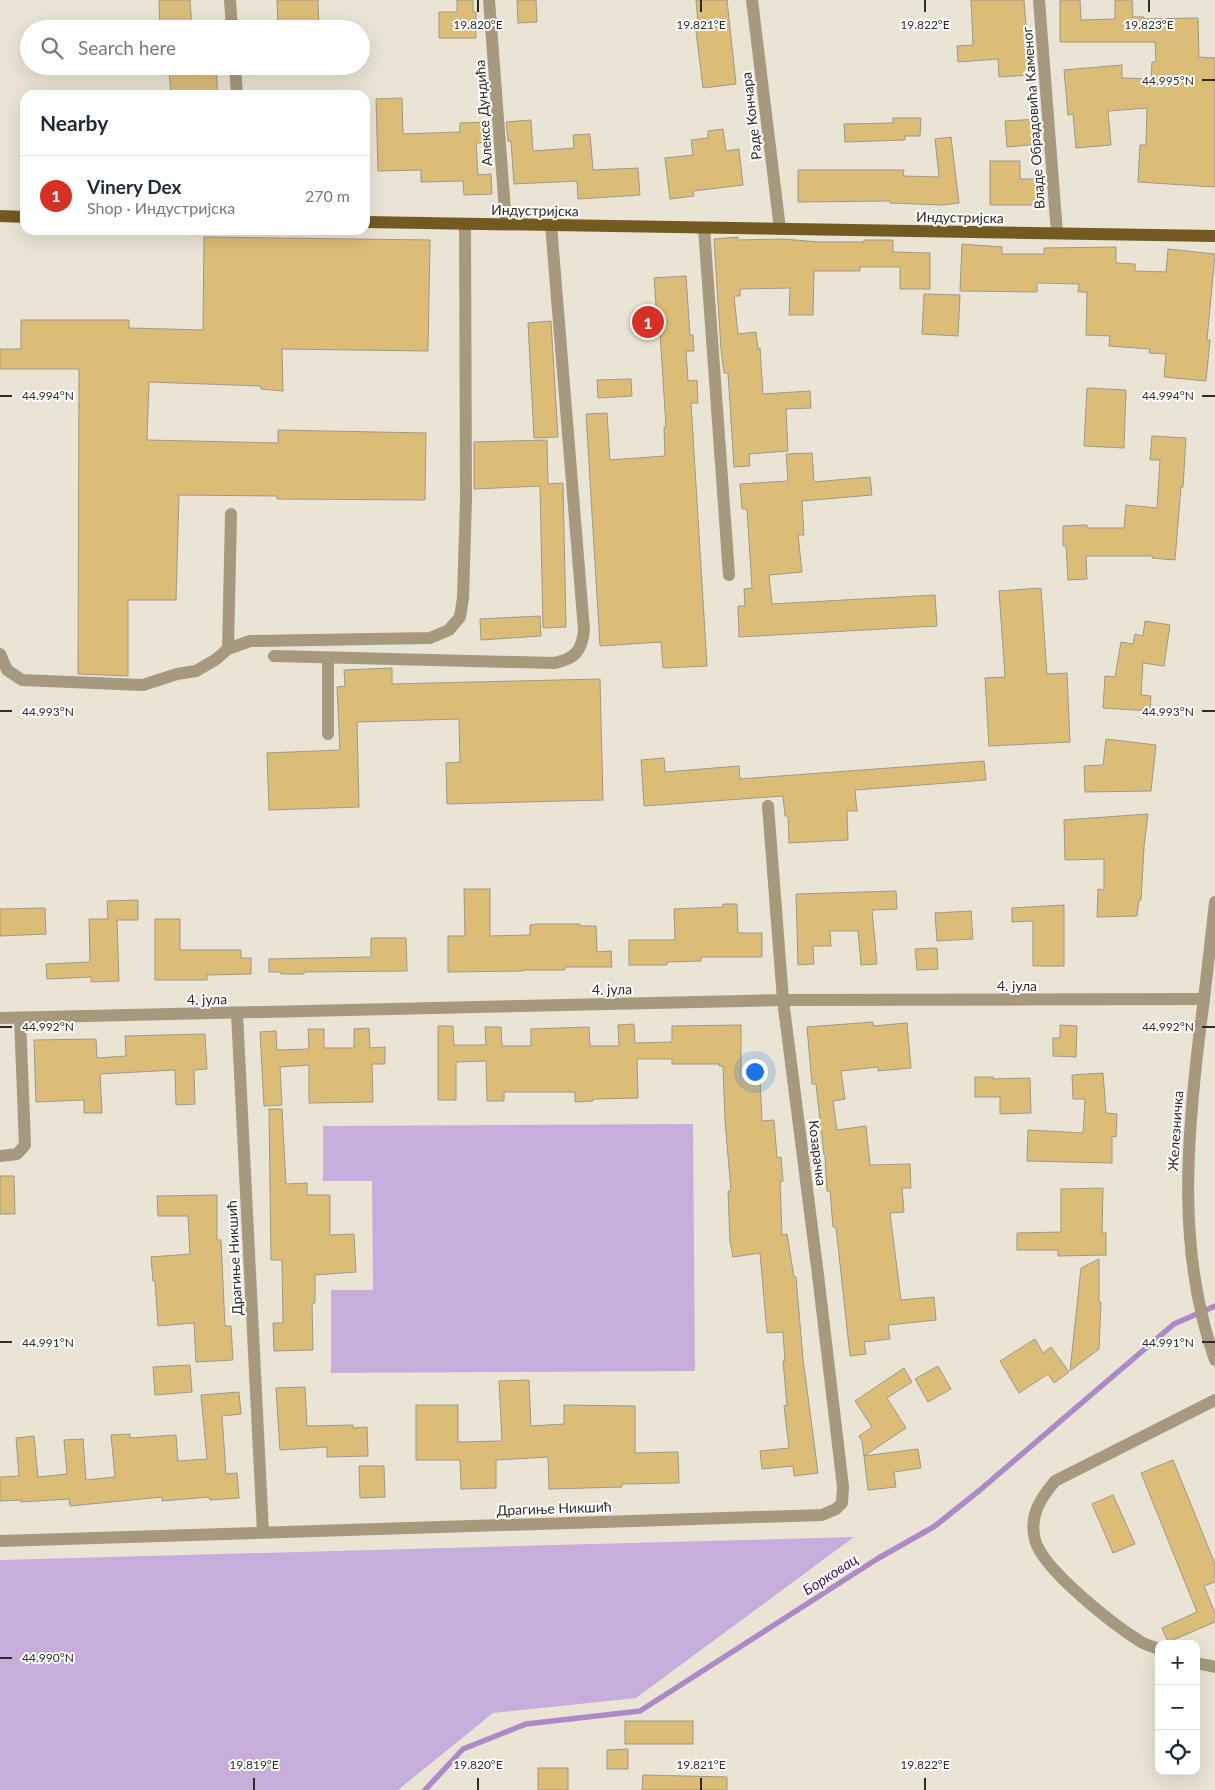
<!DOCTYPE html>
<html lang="en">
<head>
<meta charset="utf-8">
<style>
	:root { --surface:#fff; --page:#f2f2f3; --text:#1f2937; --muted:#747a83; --line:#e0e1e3; --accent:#d93025 }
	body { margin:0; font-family:Lato,sans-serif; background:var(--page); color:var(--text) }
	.controls { position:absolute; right:15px; bottom:15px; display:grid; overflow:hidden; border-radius:10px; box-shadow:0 5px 20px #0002 }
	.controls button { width:45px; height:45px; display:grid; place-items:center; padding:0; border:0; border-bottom:1px solid var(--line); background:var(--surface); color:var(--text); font:25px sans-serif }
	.you { position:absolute; left:754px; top:1071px; width:18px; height:18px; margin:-12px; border:4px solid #fff; border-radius:50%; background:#1a73e8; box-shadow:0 0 0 8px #1a73e833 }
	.badge { display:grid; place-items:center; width:32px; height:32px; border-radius:50%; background:var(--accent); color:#fff; font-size:16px; font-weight:700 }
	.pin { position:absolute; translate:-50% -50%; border:2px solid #fff; box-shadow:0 1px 5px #0006 }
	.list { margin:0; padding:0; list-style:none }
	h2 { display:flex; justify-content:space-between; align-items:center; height:65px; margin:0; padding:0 20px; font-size:21px }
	h2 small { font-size:16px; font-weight:400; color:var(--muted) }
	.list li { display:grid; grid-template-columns:32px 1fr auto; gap:15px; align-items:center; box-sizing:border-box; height:80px; padding:0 20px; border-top:1px solid var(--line) }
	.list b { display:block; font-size:19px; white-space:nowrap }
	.list p { margin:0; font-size:16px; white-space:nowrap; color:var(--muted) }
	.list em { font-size:16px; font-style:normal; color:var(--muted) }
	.icon { flex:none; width:28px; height:28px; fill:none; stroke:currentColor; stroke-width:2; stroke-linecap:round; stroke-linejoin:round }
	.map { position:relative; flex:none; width:1215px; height:1790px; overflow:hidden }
	.search { position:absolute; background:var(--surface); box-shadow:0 5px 20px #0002; left:20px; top:20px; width:350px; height:55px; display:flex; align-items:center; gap:12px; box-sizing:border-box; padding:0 18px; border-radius:28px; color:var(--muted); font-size:19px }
	.panel { position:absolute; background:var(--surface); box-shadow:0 5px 20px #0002; left:20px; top:90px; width:350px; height:145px; border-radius:15px }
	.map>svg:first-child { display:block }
</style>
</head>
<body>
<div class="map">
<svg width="1215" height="1790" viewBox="0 0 1215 1790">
	<rect width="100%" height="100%" fill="#eae4d5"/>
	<g fill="#c7addc">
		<path d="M693,1124L695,1371L331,1373V1290H373L372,1181H323V1126Z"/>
		<path d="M854,1537L636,1698L493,1713L398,1790H0V1560Z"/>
	</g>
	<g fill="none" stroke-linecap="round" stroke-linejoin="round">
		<path stroke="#ad8ac7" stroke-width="5.5" d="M425,1790L463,1749L526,1724L640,1711L877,1559L935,1526L980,1490L1174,1324L1215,1306"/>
	</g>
	<g fill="#dbbd77" stroke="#9e988b">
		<path d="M159,0H190L192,29H160Z"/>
		<path d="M277,0H318L319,29H278Z"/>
		<path d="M457,0H473V12H476V38H439V12H457Z"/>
		<path d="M517,0H536L537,22L518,23Z"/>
		<path d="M696,0H727L736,84L703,88L695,23H698Z"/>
		<path d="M971,0H1024L1030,75L999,77L998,59L958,62L957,46L973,45Z"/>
		<path d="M1060,0H1080L1081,20L1115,19V0H1132L1133,17H1144V19L1198,18L1199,57L1215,58V187L1138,182L1140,145H1146L1147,108L1108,111L1111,145L1076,148L1073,114L1068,115L1064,70L1122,65V78L1151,79L1152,62H1156L1155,42H1060Z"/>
		<path d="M216,69L218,95H171L169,72Z"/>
		<path d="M402,98L403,134L460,132V123L490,122L492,142L476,143L478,175L491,174L492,194L464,195L463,181L421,182V170L378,171L376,99Z"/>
		<path d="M893,118H921L920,136H905V140L845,142L844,124L893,123Z"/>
		<path d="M1039,119L1040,144L1007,147L1005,121Z"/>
		<path d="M531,120L533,151L574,148L573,135L590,134L593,170L638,168L640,195L578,199L577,181L514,184L511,141H508L506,122Z"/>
		<path d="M723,129L726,151L739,149L743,185L693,191L694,196L670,199L665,158L693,155L691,140L708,138V131Z"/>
		<path d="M951,137L959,203L942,205L890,203V201L798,202V170H904L903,176L939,177L935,139Z"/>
		<path d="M990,161H1020V179H1040V205H990Z"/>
		<path d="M204,237L430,240L428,351L282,349L283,391L261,389V386L149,382L147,440L278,443V430L426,433L425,500L277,499V496L179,495L176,600H128V676L78,674L79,369H0V349H21V320H129V328L203,330Z"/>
		<path d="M738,237V240L782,239L820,242H864V240H893V252L930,253V289H900V267H860V271H814L813,315H789L790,288L740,289V296H734L738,334L756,332L758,349L760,348L763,394L810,391L811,408L786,409L788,451L749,454L750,466L734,467L728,373H724L721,349L714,239Z"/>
		<path d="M962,244L1002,247V254H1044V248L1116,247V263L1135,264V271L1166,272L1168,249L1215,254L1207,340H1210L1206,381L1164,377L1166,354L1149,353L1150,349L1109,346L1110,336L1086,335L1087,292H1078L1079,284L1037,283V292L960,291Z"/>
		<path d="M686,276L690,335H693L694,351H686L688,381L697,380L698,403H691L707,666L663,668L661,642L600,646L586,414L607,413L610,460L665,456L664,427H666L660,332H658L654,278Z"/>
		<path d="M924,294L960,295L958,336L922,334Z"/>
		<path d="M551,321L558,437L534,438L528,323Z"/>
		<path d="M631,379L632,396L598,398L597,380Z"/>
		<path d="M1087,388L1126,390L1124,448L1084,446Z"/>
		<path d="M1152,436L1186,438L1183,487H1181L1175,560L1152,558L1153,556H1086L1087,579L1068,580L1066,546H1063V526L1087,525V528H1124L1126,505L1157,508L1160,460H1150Z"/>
		<path d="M547,440L548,484L563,483L566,627L543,628L540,486L474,489V442Z"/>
		<path d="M812,453L814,482L870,477L872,495L802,501L804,535H798L802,572L769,575L772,604L935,595L937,626L739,637L738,606H745L744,589L752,588L747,509H742L740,484L788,481L786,454Z"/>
		<path d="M1041,588L1047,674L1067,673L1070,742L989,746L985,678L1005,677L999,591Z"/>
		<path d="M540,616L541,636L481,640L480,619Z"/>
		<path d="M1145,621L1170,625L1164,666L1143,663L1141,695L1151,696L1150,711L1103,708L1105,676L1115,677L1121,642L1133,644L1135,634L1143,636Z"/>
		<path d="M392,668V684L600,679L603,800L447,804L446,763L460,762L459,719L357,722L359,807L269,810L267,753L340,750L337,687L345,686L344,670Z"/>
		<path d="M1106,739L1156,745L1151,791L1085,792L1084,766L1103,765Z"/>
		<path d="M664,758L665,772L739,766L740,779L984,761L986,780L855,790L857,811H847L848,840L789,843L788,816H785L783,796L644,806L641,760Z"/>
		<path d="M1148,814L1144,847L1141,900H1139L1137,916L1097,917L1098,889L1104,890V859L1065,860L1064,820Z"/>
		<path d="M464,889H490V936L530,935V925L537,924H580V926H596L597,952L611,951L612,967H565V970H523V971L448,972V936H465Z"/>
		<path d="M896,891L897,909L872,910L877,964L861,965L858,931H830L831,946H813L814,964L798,965L796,894Z"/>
		<path d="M138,900V920H117L119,981L91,982V977L47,979L46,964L90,962L89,919H108L107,901Z"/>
		<path d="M723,904H737L738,933H762V957H701V961L667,962V965H629V940H675L674,909L723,907Z"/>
		<path d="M1064,905V966H1033V921L1012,922V908Z"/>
		<path d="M45,908L46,934L0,936V909Z"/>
		<path d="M971,911L973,939L937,941L935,913Z"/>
		<path d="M155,919H180V950H241V958H251V974L207,975V980H155Z"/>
		<path d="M371,938H406L407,971L304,972V974H281V972H269V959L371,957Z"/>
		<path d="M937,948L938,969L917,970L915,949Z"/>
		<path d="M873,1022V1026L907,1023L911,1068L878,1071V1067L841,1071L845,1099L833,1101L837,1130L866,1126L870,1165L910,1164L911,1188H902L904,1212L890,1213L901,1300L934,1297L936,1320L888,1325L890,1339L864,1342L866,1354L850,1356L836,1227H833L830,1191H827L825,1155H824L816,1084H812L807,1027Z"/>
		<path d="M634,1024L635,1043L672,1042V1026L741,1025V1078H760L762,1121L774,1120L777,1158L781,1157L783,1181L780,1182L782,1235L787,1234L794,1277H796L803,1359L818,1473L794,1476L793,1466L762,1469L760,1451L789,1448L784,1406L787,1405L783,1361H785L783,1332L767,1333L760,1253L733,1257L730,1241L728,1191H731L725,1121L723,1066H719V1064H672V1059H637L638,1098L593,1099V1101L575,1102V1092H504V1101H487L486,1061L456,1062V1100H438V1026H453L454,1045H486L485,1027H501L502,1046H531V1029L589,1027L590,1046H619L618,1025Z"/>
		<path d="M1060,1025L1077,1026L1076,1057L1053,1056V1038H1060Z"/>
		<path d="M369,1028L370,1048L385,1047V1064H372L373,1102L309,1103V1065L280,1067L282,1105L264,1106L260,1032L276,1031L277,1050L309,1049L308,1029H324V1048H354V1029Z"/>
		<path d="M205,1034L207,1069L194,1070L195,1104L176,1105L175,1070L100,1074L102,1113H84V1100L36,1102L34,1040L96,1039L97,1058L126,1056L125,1036Z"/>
		<path d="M1103,1073L1106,1113L1117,1114L1116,1137L1112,1136V1163L1027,1161L1028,1130L1083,1133L1085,1099H1073L1072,1075Z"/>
		<path d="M975,1077H993V1079L1030,1078L1031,1113L1000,1114V1097H975Z"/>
		<path d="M269,1109H282L286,1184L307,1183V1195H330V1235L354,1234L356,1272L315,1275V1303H312L313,1350L274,1351L273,1323H283L282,1260H271Z"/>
		<path d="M0,1176H14L15,1214H0Z"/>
		<path d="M1103,1188L1102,1233H1106V1255L1058,1256V1250H1017V1233L1061,1232V1189Z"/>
		<path d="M217,1195V1240H221L225,1326H231L233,1360L196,1362L194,1323L158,1326L155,1281H153L151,1257L190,1254L188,1216H158L157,1196Z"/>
		<path d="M1099,1259V1302H1101L1099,1349L1070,1371L1081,1268Z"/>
		<path d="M1035,1339L1043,1353L1051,1347L1069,1372L1054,1383L1048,1374L1019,1393L1000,1361Z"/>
		<path d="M190,1365L192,1392L155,1395L153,1367Z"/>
		<path d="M938,1366L951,1389L928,1402L915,1379Z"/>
		<path d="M904,1368L912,1382L887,1398L906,1428L864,1456L862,1441L859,1436L872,1427L855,1401Z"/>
		<path d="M529,1380L531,1426L564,1424V1405L635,1406V1453L678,1452L679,1483L622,1484V1487L549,1489L548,1457L496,1460V1488L461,1489L460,1460H416V1405H458V1442L502,1441L499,1381Z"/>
		<path d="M305,1387L307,1426L353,1425V1428L367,1427L368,1456L327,1457V1447L280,1450L276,1388Z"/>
		<path d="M239,1392L241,1414L222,1416L226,1474L237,1473L239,1498L210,1500L209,1497L162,1501V1497L70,1506L69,1499L21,1502V1500L0,1501V1477L19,1476L16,1438L34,1436L38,1477L67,1474L64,1440L83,1439L86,1480L115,1477L111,1435L130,1434V1438L176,1435L178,1461L207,1459L201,1395Z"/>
		<path d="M918,1449L921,1468L894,1472L896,1487L868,1490L864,1456Z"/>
		<path d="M1173,1460L1215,1564V1582L1204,1586L1215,1613V1622L1168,1642L1162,1628L1197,1612L1141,1473Z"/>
		<path d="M359,1466H384L385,1497L360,1498Z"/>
		<path d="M1113,1495L1135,1544L1113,1553L1092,1504Z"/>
		<rect x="625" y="1721" width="68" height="23"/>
		<path d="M628,1749V1769H607V1750Z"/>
		<rect x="538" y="1768" width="30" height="22"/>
		<path d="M643,1775L727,1777V1790H642Z"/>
	</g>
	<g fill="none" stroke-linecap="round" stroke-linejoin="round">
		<g stroke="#a6997d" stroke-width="12">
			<path d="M230,0L232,29"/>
			<path d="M489,0L506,224"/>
			<path d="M752,0L780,229"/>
			<path d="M1039,0L1057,233"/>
			<path d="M235,66L237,95"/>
			<path d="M704,228L729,575"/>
			<path d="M228,649L231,514"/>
			<path d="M0,654L7,670L22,680L143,685L177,674L196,671L215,660L228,649L250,641L430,638L449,630L460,617L463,598L466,499L465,224"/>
			<path d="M274,656L554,663C574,659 582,652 584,630L551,225"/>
			<path d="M328,658V734"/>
			<path d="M1215,902C1210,948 1205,993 1199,1038C1186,1147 1178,1255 1215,1360"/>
			<path d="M237,1013L263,1532"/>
			<path d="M0,1018L783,1000L1204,999"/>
			<path d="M0,1156L17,1154L25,1145L20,1018"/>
			<path d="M0,1541L822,1515L836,1509L842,1503L843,1487L818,1275L783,1000L768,806"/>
			<path d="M1159,1649C1153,1647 1147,1645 1141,1642C1114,1625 1043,1570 1035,1540C1029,1516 1040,1499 1055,1481L1215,1400"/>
			<path d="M1196,1663L1215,1667"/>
		</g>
		<g stroke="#725a20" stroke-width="12">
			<path d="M0,216L25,217"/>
			<path d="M365,222L1215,236"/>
		</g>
	</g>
	<path fill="none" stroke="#2d2b25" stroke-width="2" d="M478,0V12M701,0V12M925,0V12M1149,0V12M1202,80H1215M0,396H12M1202,396H1215M0,711H12M1202,711H1215M0,1027H12M1202,1027H1215M0,1342H12M1202,1342H1215M0,1658H12M254,1778V1790M478,1778V1790M701,1778V1790M925,1778V1790"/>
	<g text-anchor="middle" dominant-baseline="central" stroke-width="4" stroke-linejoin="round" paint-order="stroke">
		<g font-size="14" fill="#2d2b25" stroke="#fff">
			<text transform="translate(483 113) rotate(-94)">Алексе Дундића</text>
			<text transform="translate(751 116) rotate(-97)">Раде Кончара</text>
			<text transform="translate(1033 118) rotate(-94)">Владе Обрадовића Каменог</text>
			<text transform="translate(535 210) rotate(1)">Индустријска</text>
			<text transform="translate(960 217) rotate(1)">Индустријска</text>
			<text x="1017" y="985">4. јула</text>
			<text transform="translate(612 989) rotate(-1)">4. јула</text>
			<text transform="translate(207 999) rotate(-1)">4. јула</text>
			<text transform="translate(1175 1131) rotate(-86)">Железничка</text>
			<text transform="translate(818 1153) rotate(83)">Козарачка</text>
			<text transform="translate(234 1258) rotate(-93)">Драгиње Никшић</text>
			<text transform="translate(554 1508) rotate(-2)">Драгиње Никшић</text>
		</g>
		<g font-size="15" font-style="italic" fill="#44165f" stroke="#fff">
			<text transform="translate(830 1574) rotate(-33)">Борковац</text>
		</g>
	</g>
	<g font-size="12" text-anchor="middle" fill="#2d2b25" stroke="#fff" stroke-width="4" stroke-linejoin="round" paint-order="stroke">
		<text x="478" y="29">19.820°E</text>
		<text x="701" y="29">19.821°E</text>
		<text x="925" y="29">19.822°E</text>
		<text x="1149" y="29">19.823°E</text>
		<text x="1168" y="85">44.995°N</text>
		<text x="48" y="400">44.994°N</text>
		<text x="1168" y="400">44.994°N</text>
		<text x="48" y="716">44.993°N</text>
		<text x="1168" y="716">44.993°N</text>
		<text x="48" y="1031">44.992°N</text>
		<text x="1168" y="1031">44.992°N</text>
		<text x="48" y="1347">44.991°N</text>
		<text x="1168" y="1347">44.991°N</text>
		<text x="48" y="1662">44.990°N</text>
		<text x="254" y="1769">19.819°E</text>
		<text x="478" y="1769">19.820°E</text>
		<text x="701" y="1769">19.821°E</text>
		<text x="925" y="1769">19.822°E</text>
	</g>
</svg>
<div class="controls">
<button>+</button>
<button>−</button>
<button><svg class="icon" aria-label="locate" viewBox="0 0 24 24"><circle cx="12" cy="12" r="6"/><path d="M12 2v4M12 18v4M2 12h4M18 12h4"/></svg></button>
</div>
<div class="you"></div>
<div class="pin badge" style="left:648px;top:322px">1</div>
<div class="search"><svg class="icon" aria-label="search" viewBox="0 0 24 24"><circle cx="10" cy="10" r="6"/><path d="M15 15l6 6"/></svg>Search here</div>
<section class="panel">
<h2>Nearby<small></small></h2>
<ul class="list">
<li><span class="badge">1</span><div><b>Vinery Dex</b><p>Shop · Индустријска</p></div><em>270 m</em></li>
</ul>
</section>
</div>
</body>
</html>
